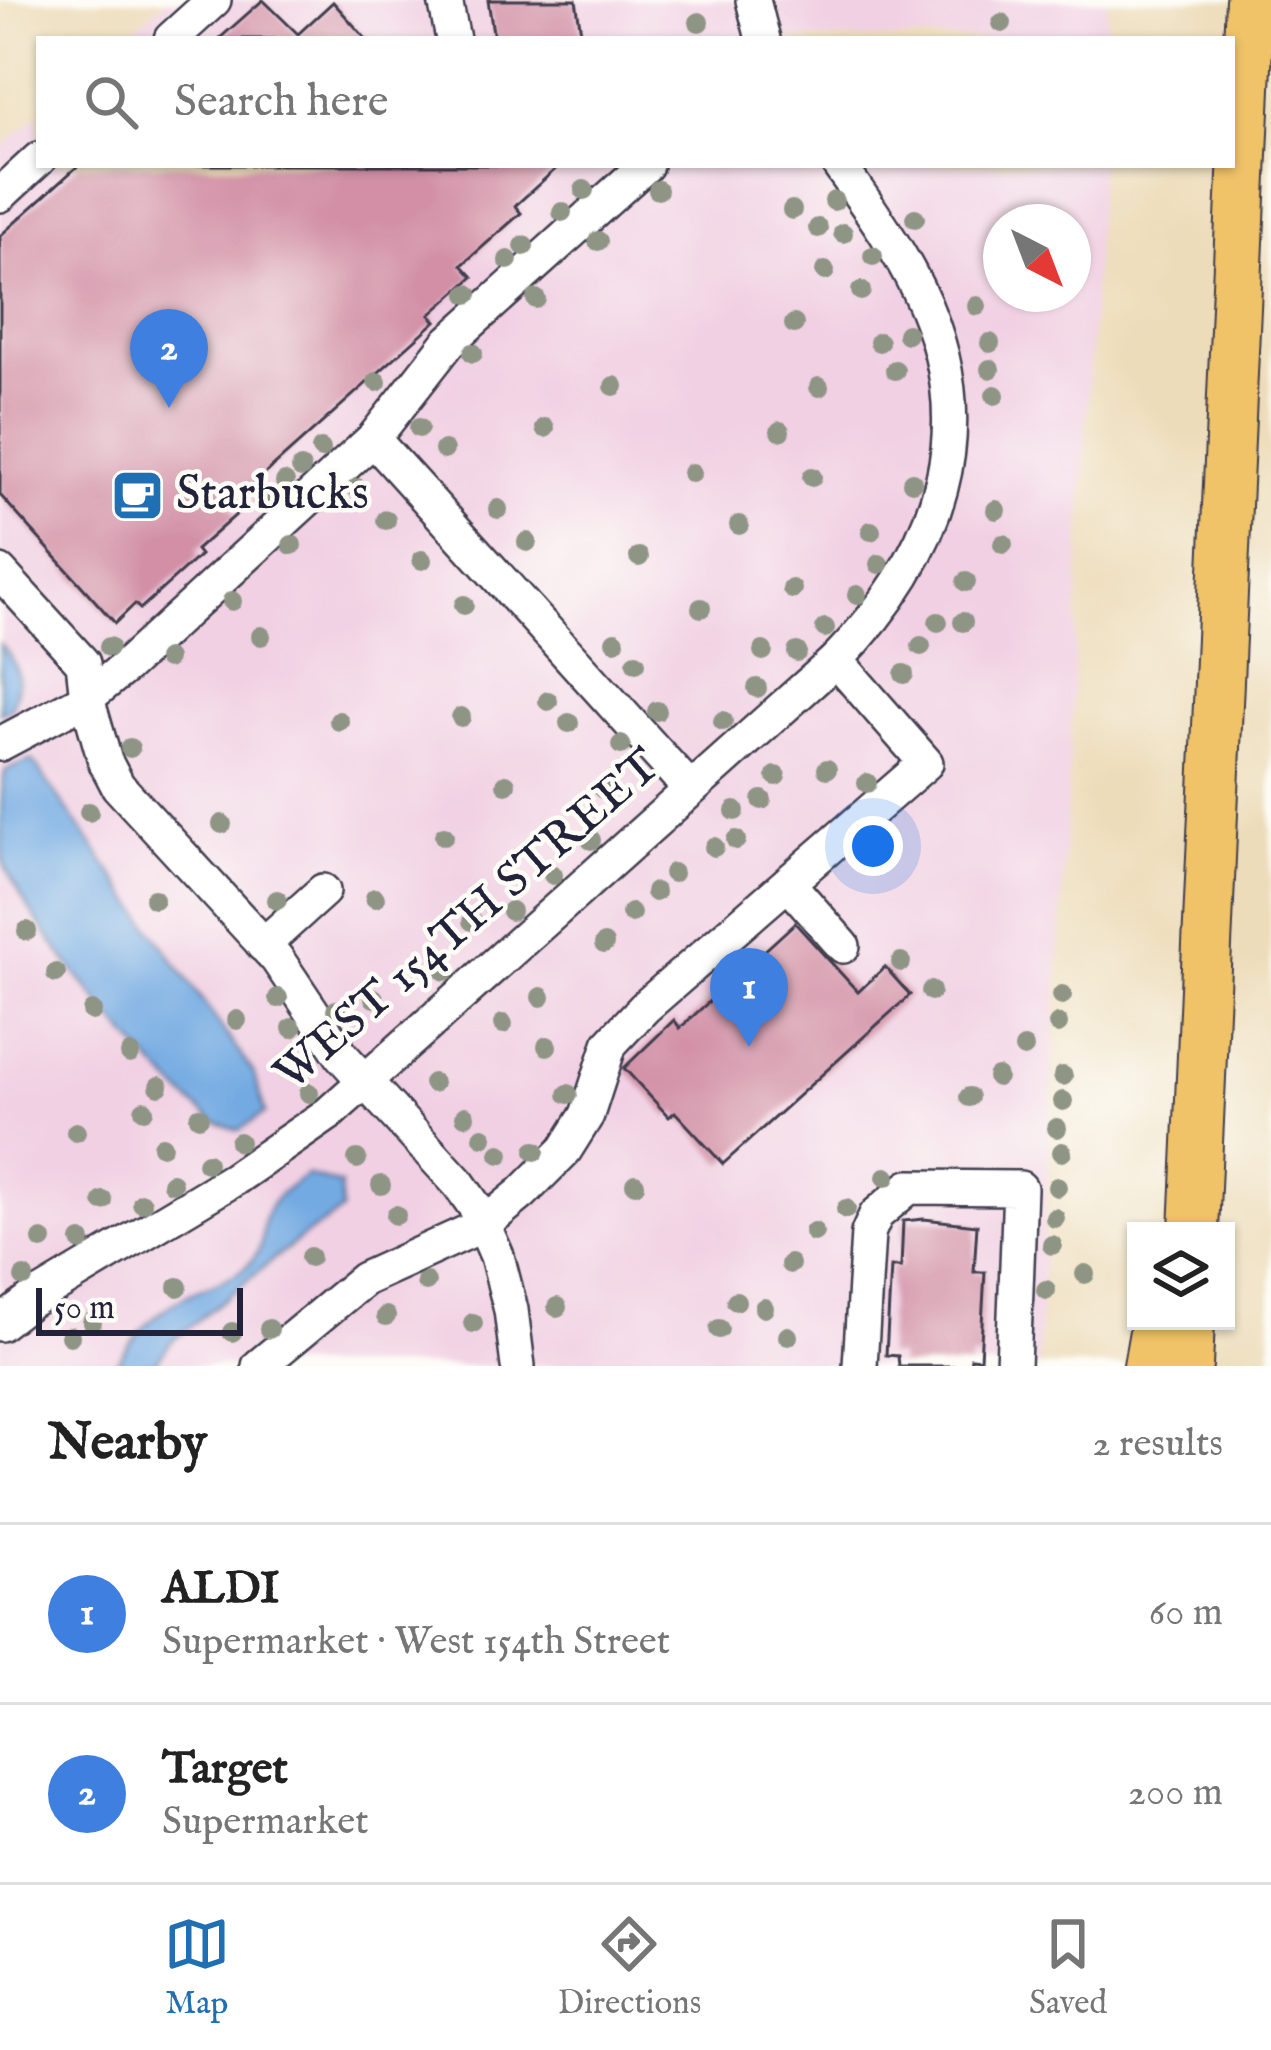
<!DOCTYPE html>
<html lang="en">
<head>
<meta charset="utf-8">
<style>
	:root { --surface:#fff; --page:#f2f2f2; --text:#222; --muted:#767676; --line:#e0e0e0; --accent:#1f6fb2 }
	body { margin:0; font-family:"IM FELL English",serif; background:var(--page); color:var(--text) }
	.controls { position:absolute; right:36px; bottom:36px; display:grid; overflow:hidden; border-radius:0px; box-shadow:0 3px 9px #0004 }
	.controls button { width:108px; height:108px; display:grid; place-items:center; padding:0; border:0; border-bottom:3px solid var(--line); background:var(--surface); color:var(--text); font:60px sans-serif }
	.compass { position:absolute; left:983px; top:204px; width:108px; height:108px; border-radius:50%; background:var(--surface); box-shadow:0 3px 9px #0004; rotate:138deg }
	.scale { position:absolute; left:36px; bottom:30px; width:207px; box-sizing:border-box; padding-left:12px; border:6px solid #22223b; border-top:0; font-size:33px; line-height:42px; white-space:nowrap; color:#22223b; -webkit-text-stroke:9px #fdfcf7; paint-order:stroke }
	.you { position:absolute; left:873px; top:846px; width:42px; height:42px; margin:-30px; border:9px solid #fff; border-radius:50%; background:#1a73e8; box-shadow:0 0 0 18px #1a73e833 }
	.badge { display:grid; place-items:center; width:78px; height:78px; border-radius:50%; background:var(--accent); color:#fff; font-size:39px; font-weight:700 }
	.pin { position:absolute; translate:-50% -99px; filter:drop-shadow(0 3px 6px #0008) }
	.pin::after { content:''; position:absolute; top:63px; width:42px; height:36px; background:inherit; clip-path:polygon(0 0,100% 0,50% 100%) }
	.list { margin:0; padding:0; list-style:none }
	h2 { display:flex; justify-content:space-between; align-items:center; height:156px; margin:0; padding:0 48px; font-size:51px }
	h2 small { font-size:39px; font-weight:400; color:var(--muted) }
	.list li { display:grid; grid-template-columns:78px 1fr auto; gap:36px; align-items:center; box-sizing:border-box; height:180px; padding:0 48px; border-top:3px solid var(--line) }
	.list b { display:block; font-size:45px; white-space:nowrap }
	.list p { margin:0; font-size:39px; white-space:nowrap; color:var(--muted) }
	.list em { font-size:39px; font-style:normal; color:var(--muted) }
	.icon { flex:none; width:66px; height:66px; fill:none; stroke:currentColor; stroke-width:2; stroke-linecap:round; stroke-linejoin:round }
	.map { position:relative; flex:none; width:1271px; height:1366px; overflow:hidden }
	.search { position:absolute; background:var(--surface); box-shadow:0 3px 9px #0004; left:36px; right:36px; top:36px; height:132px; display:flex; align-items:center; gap:30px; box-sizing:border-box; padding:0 42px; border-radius:0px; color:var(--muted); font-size:45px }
	.sheet { height:516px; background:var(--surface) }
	nav { display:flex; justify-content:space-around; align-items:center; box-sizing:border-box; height:168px; border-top:3px solid var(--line); background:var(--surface); font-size:33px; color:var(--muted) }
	nav a { display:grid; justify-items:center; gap:6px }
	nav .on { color:var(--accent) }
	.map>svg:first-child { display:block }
</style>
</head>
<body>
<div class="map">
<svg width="1271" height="1366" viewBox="0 0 1271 1366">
	<rect width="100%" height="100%" fill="#fdfcf7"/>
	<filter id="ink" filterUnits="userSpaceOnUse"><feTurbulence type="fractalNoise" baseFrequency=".00833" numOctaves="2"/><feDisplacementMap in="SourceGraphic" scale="24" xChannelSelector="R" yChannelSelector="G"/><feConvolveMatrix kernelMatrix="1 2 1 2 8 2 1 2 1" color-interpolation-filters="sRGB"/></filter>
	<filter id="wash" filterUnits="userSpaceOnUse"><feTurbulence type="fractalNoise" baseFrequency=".004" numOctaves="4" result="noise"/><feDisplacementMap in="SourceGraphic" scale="48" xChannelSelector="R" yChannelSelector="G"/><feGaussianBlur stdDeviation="2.7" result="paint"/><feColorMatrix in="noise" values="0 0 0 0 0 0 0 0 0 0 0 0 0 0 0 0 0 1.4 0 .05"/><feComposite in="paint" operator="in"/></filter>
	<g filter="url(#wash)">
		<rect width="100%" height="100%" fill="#eddcb9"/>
		<g fill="#f1d0e3" fill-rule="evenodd">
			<path d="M166,0H1108L1106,39H123Z"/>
			<path d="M39,114V165H1100L1038,1366H0V149ZM1001,222H1073V294H1001Z"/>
		</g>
		<g fill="#73aae2" stroke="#4a668e" stroke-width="3">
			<path d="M0,644C20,666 23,680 11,708L0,713Z"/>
			<path d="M32,760L253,1072L265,1113L239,1130C230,1127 221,1125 213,1120C156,1079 30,926 3,862C0,838 0,794 5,771Z"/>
			<path d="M307,1175L340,1185L342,1211L299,1239L172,1341L153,1366H115C134,1336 156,1310 188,1295C210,1284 239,1278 254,1258C265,1244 261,1229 266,1214C273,1196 292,1185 307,1175Z"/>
		</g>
		<g id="blocks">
			<g fill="#d28fa6">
				<path d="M263,0L298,34L333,2L366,39H219Z"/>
				<path d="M488,0H576L582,39H494Z"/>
				<path d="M79,165H560L515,206L521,213L462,265L473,277L430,315L436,321L229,506L237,514L196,550L200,555L140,609L135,604L115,623L0,495V236Z"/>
				<path d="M795,923L858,992L885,967L910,995L723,1164L675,1112L669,1117L624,1068L674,1020L680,1028Z"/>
				<path d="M924,1219L977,1225L974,1272H985L980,1359L971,1358L970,1366H899L898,1356L886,1355L891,1267H901L903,1221Z"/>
			</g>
		</g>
	</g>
	<g filter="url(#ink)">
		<use href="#blocks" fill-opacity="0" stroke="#403e4e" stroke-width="3"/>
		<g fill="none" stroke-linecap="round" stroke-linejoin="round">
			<defs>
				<g id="minor">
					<path d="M445,0L453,39"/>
					<path d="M753,0L763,39"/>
					<path d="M171,39L214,0"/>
					<path d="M0,195L39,159"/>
					<path d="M373,439L690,789"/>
					<path d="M0,572L83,663L87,698L105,761L118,786L277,959L342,1056L459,1184L476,1208L497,1256L511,1310L518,1366"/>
					<path d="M0,744L87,698L124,668L373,439L449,342L646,165"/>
					<path d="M788,883L843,946"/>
					<path d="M263,945L323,891"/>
					<path d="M0,1324L30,1301L234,1179L328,1114L836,660C938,555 986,431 918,290C897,246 867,205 839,165"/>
					<path d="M259,1366L364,1279L483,1225L522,1193L565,1150L587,1115L610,1044L645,1007L926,763L836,660"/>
					<path d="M860,1366L868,1233L876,1215L909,1187L1020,1188L1013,1366"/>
				</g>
				<g id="highway">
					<path d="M1194,1231L1250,0"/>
					<path d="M1148,1366L1156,1321"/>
					<path d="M1188,1366L1190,1321"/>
				</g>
			</defs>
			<use href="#minor" stroke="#403e4e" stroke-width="38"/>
			<use href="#highway" stroke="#403e4e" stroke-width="52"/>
			<use href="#minor" stroke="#fff" stroke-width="33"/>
			<use href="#highway" stroke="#f0c369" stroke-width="48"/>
		</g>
		<g fill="#8e9585">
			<circle cx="699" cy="22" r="10"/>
			<circle cx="1002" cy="23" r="10"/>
			<circle cx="584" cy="190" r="10"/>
			<circle cx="658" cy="190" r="10"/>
			<circle cx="834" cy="201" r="10"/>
			<circle cx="792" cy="210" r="10"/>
			<circle cx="562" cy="212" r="10"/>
			<circle cx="915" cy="218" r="10"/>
			<circle cx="818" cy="228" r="10"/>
			<circle cx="843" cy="233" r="10"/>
			<circle cx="598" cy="241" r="10"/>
			<circle cx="524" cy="246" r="10"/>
			<circle cx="873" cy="256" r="10"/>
			<circle cx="508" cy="260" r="10"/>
			<circle cx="825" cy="271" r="10"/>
			<circle cx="861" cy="291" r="10"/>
			<circle cx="468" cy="294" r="10"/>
			<circle cx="536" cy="299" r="10"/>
			<circle cx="977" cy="306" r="10"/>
			<circle cx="794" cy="324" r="10"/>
			<circle cx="907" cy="334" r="10"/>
			<circle cx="879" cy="342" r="10"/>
			<circle cx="990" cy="343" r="10"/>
			<circle cx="473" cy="353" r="10"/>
			<circle cx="990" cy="369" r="10"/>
			<circle cx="895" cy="370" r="10"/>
			<circle cx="377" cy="382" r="10"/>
			<circle cx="614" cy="386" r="10"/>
			<circle cx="819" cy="387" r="10"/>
			<circle cx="995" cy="395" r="10"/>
			<circle cx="419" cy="428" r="10"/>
			<circle cx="545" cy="428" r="10"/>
			<circle cx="780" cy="431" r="10"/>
			<circle cx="321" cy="449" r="10"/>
			<circle cx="444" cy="450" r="10"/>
			<circle cx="301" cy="468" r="10"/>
			<circle cx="692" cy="473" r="10"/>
			<circle cx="812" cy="477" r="10"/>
			<circle cx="285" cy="482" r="10"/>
			<circle cx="912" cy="482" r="10"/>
			<circle cx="357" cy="488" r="10"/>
			<circle cx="262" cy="501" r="10"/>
			<circle cx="498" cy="509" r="10"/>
			<circle cx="996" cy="510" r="10"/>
			<circle cx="386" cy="520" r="10"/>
			<circle cx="739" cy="525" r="10"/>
			<circle cx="871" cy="531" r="10"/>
			<circle cx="527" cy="542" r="10"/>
			<circle cx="1003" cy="544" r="10"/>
			<circle cx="292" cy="545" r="10"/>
			<circle cx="639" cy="557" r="10"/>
			<circle cx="422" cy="560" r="10"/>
			<circle cx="879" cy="564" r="10"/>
			<circle cx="966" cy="582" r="10"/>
			<circle cx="792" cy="589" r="10"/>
			<circle cx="857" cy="595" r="10"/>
			<circle cx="232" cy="601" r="10"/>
			<circle cx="464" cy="605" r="10"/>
			<circle cx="701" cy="608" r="10"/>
			<circle cx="938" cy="622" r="10"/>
			<circle cx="963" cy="622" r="10"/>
			<circle cx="825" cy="628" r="10"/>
			<circle cx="261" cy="636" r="10"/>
			<circle cx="615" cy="641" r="10"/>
			<circle cx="921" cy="646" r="10"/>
			<circle cx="109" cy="647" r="10"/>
			<circle cx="763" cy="651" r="10"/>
			<circle cx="797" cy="652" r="10"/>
			<circle cx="167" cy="659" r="10"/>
			<circle cx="636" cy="663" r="10"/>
			<circle cx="904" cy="674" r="10"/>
			<circle cx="757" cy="688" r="10"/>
			<circle cx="548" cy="701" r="10"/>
			<circle cx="657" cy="711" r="10"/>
			<circle cx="461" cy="717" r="10"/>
			<circle cx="339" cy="721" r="10"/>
			<circle cx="723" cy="721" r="10"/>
			<circle cx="569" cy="723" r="10"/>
			<circle cx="621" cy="745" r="10"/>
			<circle cx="130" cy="748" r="10"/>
			<circle cx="827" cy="769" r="10"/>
			<circle cx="776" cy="776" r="10"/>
			<circle cx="867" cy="783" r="10"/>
			<circle cx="506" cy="784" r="10"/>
			<circle cx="603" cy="789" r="10"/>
			<circle cx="762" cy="800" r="10"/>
			<circle cx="735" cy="811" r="10"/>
			<circle cx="89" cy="812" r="10"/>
			<circle cx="222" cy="824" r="10"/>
			<circle cx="444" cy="836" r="10"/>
			<circle cx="591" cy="840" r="10"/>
			<circle cx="736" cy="840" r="10"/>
			<circle cx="714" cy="847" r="10"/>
			<circle cx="673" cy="873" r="10"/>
			<circle cx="553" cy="875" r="10"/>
			<circle cx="655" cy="892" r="10"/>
			<circle cx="375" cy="898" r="10"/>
			<circle cx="154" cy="899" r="10"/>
			<circle cx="277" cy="900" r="10"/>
			<circle cx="511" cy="911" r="10"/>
			<circle cx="631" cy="913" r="10"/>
			<circle cx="472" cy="921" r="10"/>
			<circle cx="27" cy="931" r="10"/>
			<circle cx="604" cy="944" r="10"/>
			<circle cx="901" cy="962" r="10"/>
			<circle cx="445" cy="971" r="10"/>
			<circle cx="56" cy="973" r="10"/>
			<circle cx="931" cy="991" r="10"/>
			<circle cx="1062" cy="995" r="10"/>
			<circle cx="541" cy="997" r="10"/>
			<circle cx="278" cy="998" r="10"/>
			<circle cx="374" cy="998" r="10"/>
			<circle cx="336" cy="1010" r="10"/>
			<circle cx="92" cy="1011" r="10"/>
			<circle cx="237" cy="1020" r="10"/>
			<circle cx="503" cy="1024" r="10"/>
			<circle cx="1058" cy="1024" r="10"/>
			<circle cx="292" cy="1028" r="10"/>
			<circle cx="547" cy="1046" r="10"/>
			<circle cx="1024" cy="1048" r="10"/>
			<circle cx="130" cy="1054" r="10"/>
			<circle cx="1063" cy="1076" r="10"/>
			<circle cx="997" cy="1077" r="10"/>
			<circle cx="433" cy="1083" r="10"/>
			<circle cx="159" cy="1086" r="10"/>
			<circle cx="309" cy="1093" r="10"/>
			<circle cx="568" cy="1094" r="10"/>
			<circle cx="969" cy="1097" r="10"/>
			<circle cx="1063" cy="1101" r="10"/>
			<circle cx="144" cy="1110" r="10"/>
			<circle cx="465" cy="1116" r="10"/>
			<circle cx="199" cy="1117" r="10"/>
			<circle cx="1057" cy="1128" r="10"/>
			<circle cx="76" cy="1132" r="10"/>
			<circle cx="483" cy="1137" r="10"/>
			<circle cx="239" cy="1142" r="10"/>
			<circle cx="162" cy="1146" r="10"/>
			<circle cx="535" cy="1151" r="10"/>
			<circle cx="1062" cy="1152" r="10"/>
			<circle cx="500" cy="1154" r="10"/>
			<circle cx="357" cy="1159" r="10"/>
			<circle cx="207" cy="1163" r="10"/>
			<circle cx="886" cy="1177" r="10"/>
			<circle cx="172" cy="1183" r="10"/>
			<circle cx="635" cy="1184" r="10"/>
			<circle cx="381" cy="1185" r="10"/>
			<circle cx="1057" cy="1187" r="10"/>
			<circle cx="103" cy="1201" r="10"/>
			<circle cx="142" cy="1203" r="10"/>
			<circle cx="846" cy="1209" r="10"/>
			<circle cx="396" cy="1215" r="10"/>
			<circle cx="1055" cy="1218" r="10"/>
			<circle cx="814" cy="1232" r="10"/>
			<circle cx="42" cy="1240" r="10"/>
			<circle cx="81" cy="1241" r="10"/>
			<circle cx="1052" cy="1245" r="10"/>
			<circle cx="310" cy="1257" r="10"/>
			<circle cx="790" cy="1264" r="10"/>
			<circle cx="1085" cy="1274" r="10"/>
			<circle cx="24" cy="1277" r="10"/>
			<circle cx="426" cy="1282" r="10"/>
			<circle cx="178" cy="1287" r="10"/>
			<circle cx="1046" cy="1290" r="10"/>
			<circle cx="736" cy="1301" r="10"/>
			<circle cx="557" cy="1307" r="10"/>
			<circle cx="764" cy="1308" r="10"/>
			<circle cx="386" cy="1316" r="10"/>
			<circle cx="92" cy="1322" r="10"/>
			<circle cx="473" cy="1323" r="10"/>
			<circle cx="269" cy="1329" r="10"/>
			<circle cx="719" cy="1329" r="10"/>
			<circle cx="232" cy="1332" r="10"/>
			<circle cx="70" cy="1336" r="10"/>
			<circle cx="788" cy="1336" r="10"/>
		</g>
	</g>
	<defs>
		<symbol id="cafe-square" viewBox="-11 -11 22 22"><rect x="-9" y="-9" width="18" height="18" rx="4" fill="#1f6fb2" stroke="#fdfcf7"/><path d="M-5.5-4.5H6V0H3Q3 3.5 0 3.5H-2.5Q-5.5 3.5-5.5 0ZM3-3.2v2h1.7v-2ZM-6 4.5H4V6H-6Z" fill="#fff"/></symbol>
	</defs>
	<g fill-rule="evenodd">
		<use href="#cafe-square" x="108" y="466" width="59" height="59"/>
	</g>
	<g text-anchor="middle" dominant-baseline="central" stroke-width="9" stroke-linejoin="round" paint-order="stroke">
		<g font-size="48" fill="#22223b" stroke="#fdfcf7" text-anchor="start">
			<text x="176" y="495">Starbucks</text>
		</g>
		<g font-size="48" fill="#22223b" stroke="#fdfcf7">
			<text transform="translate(468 921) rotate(-41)">WEST 154TH STREET</text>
		</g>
	</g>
</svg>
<div class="controls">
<button><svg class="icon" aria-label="layers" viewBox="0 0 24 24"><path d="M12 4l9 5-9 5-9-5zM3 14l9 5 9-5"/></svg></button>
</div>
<svg class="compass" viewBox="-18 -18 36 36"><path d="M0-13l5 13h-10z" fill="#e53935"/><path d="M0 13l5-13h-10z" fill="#767676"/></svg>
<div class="scale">50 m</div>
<div class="you"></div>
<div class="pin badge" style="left:749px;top:1047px;background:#3f7fe0">1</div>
<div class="pin badge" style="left:169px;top:408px;background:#3f7fe0">2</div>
<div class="search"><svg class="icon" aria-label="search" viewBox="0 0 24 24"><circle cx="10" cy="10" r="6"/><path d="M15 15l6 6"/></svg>Search here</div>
</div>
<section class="sheet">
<h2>Nearby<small>2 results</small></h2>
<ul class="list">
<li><span class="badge" style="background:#3f7fe0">1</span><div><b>ALDI</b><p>Supermarket · West 154th Street</p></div><em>60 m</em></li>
<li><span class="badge" style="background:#3f7fe0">2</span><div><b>Target</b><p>Supermarket</p></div><em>200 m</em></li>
</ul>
</section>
<nav>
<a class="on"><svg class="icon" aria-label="map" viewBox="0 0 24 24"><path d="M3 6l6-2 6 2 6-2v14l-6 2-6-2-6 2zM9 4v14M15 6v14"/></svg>Map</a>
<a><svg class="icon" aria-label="directions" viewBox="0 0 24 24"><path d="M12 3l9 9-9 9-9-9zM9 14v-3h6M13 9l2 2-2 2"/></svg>Directions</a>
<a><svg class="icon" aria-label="saved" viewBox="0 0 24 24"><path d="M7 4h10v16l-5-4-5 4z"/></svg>Saved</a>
</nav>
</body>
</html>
